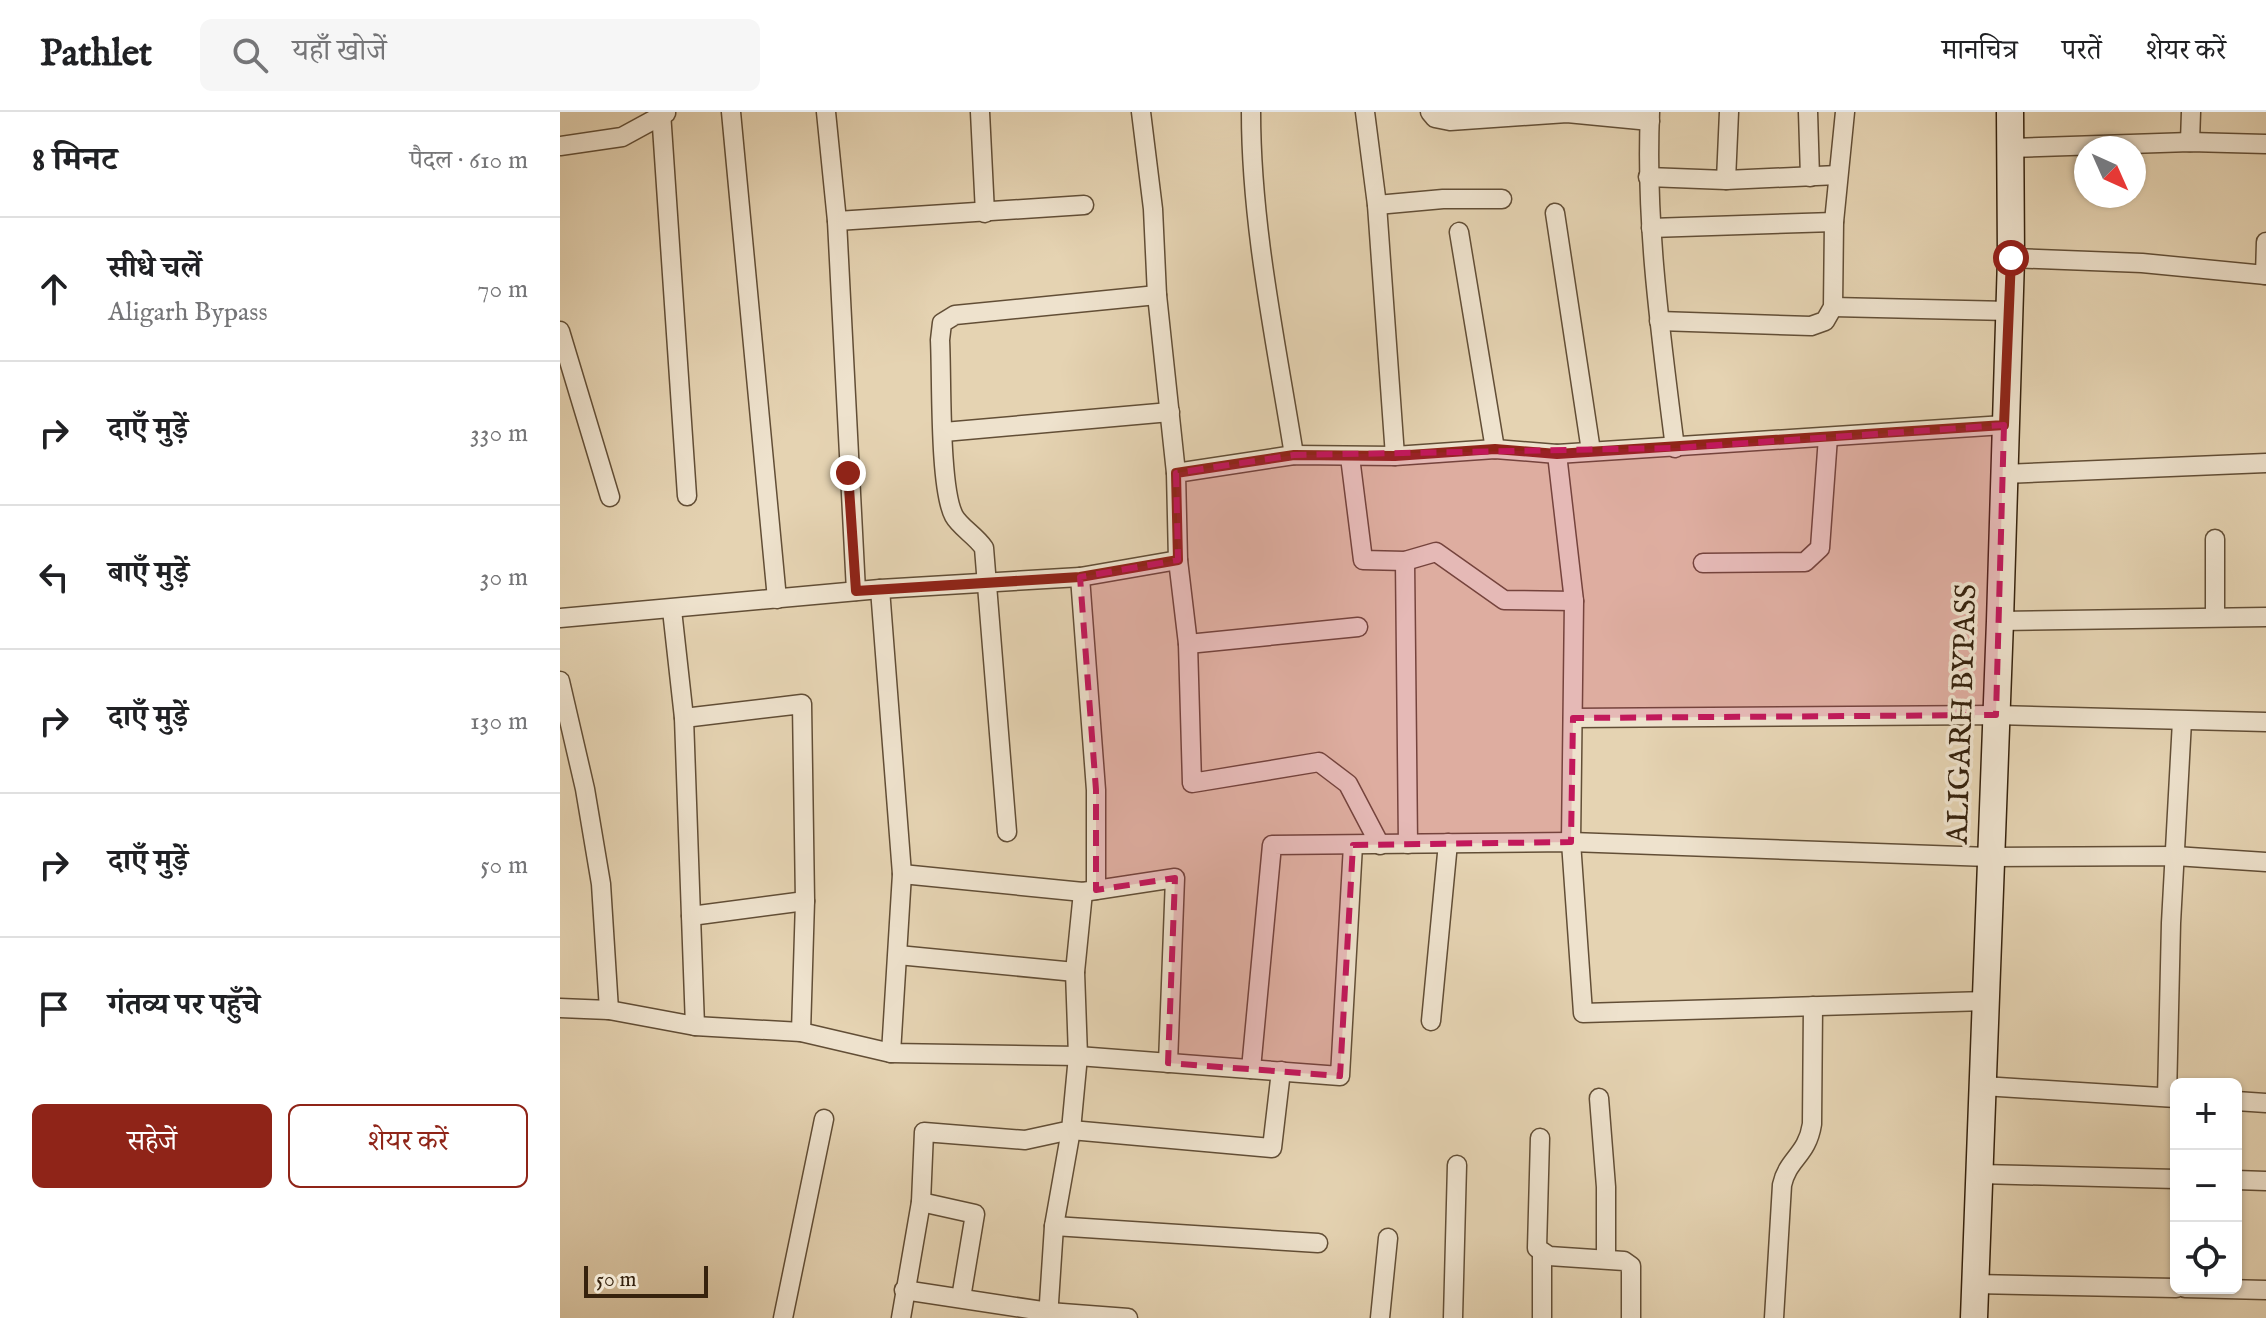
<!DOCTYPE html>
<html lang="hi">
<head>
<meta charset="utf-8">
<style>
	:root { --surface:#fff; --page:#f6f6f6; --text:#202124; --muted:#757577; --line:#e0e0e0; --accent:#8f2418 }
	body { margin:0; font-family:"IM FELL English","Noto Serif Devanagari",serif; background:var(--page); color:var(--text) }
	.controls { position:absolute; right:24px; bottom:24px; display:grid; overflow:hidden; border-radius:12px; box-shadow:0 2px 6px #0004 }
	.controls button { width:72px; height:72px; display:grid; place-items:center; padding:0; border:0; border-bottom:2px solid var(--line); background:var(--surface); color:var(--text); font:40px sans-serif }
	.compass { position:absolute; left:1514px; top:24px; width:72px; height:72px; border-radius:50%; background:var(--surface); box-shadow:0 2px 6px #0004; rotate:135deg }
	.scale { position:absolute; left:24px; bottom:20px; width:124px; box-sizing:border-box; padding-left:8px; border:4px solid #36220d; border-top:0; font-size:22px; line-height:28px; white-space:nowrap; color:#36220d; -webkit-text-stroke:6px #eee2cd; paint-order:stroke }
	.stop { position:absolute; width:24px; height:24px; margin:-18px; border:6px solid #8f2418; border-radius:50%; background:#fff }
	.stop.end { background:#8f2418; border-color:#fff; box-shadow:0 2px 8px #0008 }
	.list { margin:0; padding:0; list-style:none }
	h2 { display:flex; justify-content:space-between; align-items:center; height:104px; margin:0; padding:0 32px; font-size:34px }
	h2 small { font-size:26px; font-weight:400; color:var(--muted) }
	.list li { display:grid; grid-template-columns:52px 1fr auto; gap:24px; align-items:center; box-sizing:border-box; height:144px; padding:0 32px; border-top:2px solid var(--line) }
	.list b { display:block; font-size:30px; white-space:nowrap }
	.list p { margin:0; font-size:26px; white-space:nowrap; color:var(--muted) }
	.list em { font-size:26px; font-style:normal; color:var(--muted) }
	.actions { display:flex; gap:16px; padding:24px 32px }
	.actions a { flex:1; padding:18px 0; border:2px solid var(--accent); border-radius:12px; text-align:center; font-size:28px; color:var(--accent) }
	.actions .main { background:var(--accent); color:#fff }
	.icon { flex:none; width:44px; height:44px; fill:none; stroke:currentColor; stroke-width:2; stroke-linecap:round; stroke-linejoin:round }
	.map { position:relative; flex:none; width:1706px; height:1206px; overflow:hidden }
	header { display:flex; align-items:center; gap:48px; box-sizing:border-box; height:112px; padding:0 40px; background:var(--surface); border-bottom:2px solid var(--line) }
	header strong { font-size:38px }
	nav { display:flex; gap:44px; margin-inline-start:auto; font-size:28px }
	.search { width:560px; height:72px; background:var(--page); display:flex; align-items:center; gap:20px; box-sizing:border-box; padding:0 28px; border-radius:12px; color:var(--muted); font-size:30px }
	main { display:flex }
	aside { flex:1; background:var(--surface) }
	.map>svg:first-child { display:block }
</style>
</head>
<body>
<header>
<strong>Pathlet</strong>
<div class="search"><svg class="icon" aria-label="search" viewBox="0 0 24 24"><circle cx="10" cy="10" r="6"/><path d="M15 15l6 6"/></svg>यहाँ खोजें</div>
<nav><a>मानचित्र</a><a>परतें</a><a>शेयर करें</a></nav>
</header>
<main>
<aside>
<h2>8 मिनट<small>पैदल · 610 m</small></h2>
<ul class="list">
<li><svg class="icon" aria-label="ahead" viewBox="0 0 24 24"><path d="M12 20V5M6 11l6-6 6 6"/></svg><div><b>सीधे चलें</b><p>Aligarh Bypass</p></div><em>70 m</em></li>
<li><svg class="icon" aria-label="right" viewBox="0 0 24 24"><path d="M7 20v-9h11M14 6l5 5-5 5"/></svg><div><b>दाएँ मुड़ें</b></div><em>330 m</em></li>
<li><svg class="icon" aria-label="left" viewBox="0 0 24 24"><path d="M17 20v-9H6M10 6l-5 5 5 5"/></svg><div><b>बाएँ मुड़ें</b></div><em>30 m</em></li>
<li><svg class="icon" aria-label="right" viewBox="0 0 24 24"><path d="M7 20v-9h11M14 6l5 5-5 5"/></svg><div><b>दाएँ मुड़ें</b></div><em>130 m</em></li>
<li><svg class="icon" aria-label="right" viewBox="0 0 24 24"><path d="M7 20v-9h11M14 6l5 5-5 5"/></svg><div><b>दाएँ मुड़ें</b></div><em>50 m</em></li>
<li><svg class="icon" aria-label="arrive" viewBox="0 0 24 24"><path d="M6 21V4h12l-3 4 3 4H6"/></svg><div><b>गंतव्य पर पहुँचे</b></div></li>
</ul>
<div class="actions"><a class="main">सहेजें</a><a>शेयर करें</a></div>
</aside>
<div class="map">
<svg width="1706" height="1206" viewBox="0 0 1706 1206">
	<rect width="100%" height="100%" fill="#e5d3b2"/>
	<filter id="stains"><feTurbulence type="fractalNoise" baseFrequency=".0025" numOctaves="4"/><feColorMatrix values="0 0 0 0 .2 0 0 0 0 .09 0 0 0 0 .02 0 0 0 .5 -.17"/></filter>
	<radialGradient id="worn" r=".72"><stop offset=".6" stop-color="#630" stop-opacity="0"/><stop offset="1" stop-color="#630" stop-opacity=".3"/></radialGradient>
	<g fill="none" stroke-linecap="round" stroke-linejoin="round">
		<defs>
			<g id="minor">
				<path d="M101,0L127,384"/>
				<path d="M171,0L217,487"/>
				<path d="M266,0L277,109L296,479"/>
				<path d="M420,0L425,101"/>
				<path d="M581,0L593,97L597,183L616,361"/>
				<path d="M691,0C691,115 716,230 734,343"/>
				<path d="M805,0L817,93L835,344"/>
				<path d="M870,0L875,6L890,9L1007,1L1090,9"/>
				<path d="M1090,0C1085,113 1101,224 1115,336"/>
				<path d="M1248,0L1250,65"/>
				<path d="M1630,30L1631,0"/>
				<path d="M0,34L62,25L106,1"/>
				<path d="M1451,36L1630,30L1706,32"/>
				<path d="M1088,65L1166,68L1278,63"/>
				<path d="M1166,68L1169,0"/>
				<path d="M817,93L883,87H942"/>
				<path d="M995,101L1031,339"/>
				<path d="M277,109L524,93"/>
				<path d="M1091,116L1274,110"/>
				<path d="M899,120L935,337"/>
				<path d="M1451,146L1582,151L1706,163"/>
				<path d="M1705,163L1706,130"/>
				<path d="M1273,195L1449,199"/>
				<path d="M1099,209L1251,214L1265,209L1273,195L1274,110L1285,0"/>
				<path d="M0,219L50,385"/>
				<path d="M384,320L610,300"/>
				<path d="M997,342L1014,489L1011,730L1023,901L1426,889"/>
				<path d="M790,345L803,448L845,449L876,440L944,488L1014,489"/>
				<path d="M1444,362L1706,351"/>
				<path d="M845,449L848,732"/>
				<path d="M1143,451L1245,450L1260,436L1268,325"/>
				<path d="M520,465L536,678V778"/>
				<path d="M320,477L342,762L331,941L518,944L780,964L793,733"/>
				<path d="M112,498L124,606L131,804L245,789"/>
				<path d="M1655,505V427"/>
				<path d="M0,506L320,477L520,465L618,448"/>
				<path d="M1440,509L1706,505"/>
				<path d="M628,532L798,515"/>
				<path d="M0,569L25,677L41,772L49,898"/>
				<path d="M124,606L242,592L245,789L241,920"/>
				<path d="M1013,606L1436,603L1706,610"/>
				<path d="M447,720L424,436C416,424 400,415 394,404C379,376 382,266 380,228L382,211L395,203L597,183"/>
				<path d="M820,733L788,672L759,650L632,671L628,532L618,448L616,361L734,343L835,344L935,337L997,342L1444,313"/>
				<path d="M342,762L523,780L615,766L608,951"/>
				<path d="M131,804L135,914"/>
				<path d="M338,843L515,860"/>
				<path d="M0,896L49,898L135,914L241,920L331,941"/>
				<path d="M871,909L888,731"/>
				<path d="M691,957L712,733L1011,730L1429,745L1615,744L1706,750"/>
				<path d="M1423,974L1616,986"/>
				<path d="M1607,985L1611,811L1622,609"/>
				<path d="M1039,986L1046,1075V1147"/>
				<path d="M1676,989L1706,991"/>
				<path d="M980,1026L977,1136L989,1144L1064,1149L1071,1154V1206"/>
				<path d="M1420,1062L1616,1067"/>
				<path d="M1676,1068L1706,1069"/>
				<path d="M361,1090L415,1102L401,1186"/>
				<path d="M494,1114L758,1131"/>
				<path d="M1415,1172L1616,1176"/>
				<path d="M1625,1176L1706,1178"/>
				<path d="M344,1178L489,1200L568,1206"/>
				<path d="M223,1206L264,1007"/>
				<path d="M341,1206L361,1090L364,1020L465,1028L511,1018L518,944L515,860L523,780"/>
				<path d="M488,1206L494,1114L511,1018L712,1036L721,959"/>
				<path d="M820,1206L828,1126"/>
				<path d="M893,1206L897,1053"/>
				<path d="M982,1206V1142"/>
				<path d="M1214,1206L1222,1073C1228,1046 1247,1044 1252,1012L1253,894"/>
			</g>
			<path id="secondary" d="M1414,1206L1440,509L1451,146L1450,0"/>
		</defs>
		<use href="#minor" stroke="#624e36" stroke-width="21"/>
		<use href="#secondary" stroke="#36220d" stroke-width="29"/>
		<use href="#minor" stroke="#eee2cd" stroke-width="18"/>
		<use href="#secondary" stroke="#eee2cd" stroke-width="26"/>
	</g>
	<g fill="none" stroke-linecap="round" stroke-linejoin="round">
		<path stroke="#8f2418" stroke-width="10" d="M288,361L296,479L520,465L618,448L616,361L734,343L835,344L935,337L997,342L1444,313L1451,146"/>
	</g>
	<path fill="#c2185b" fill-opacity="0.2" stroke="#c2185b" stroke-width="6" stroke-dasharray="16 10" stroke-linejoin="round" d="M1444,313L1436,603L1013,606L1011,730L793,733L780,964L608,951L615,766L536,778V678L520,465L618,448L616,361L734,343L1115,336Z"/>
	<g text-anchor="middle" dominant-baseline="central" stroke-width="7" stroke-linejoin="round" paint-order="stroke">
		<g font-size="30" fill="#36220d" stroke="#eee2cd">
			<text transform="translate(1403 602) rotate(-88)">ALIGARH BYPASS</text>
		</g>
	</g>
	<rect width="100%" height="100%" filter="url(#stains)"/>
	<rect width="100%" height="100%" fill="url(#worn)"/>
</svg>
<div class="controls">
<button>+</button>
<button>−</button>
<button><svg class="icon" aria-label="locate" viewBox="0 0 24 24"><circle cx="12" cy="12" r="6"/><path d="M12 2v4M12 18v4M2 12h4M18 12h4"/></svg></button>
</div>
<svg class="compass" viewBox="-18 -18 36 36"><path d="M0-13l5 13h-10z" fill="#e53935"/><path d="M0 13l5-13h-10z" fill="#757577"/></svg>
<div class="scale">50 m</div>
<div class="stop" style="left:1451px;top:146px"></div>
<div class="stop end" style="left:288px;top:361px"></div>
</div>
</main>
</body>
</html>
